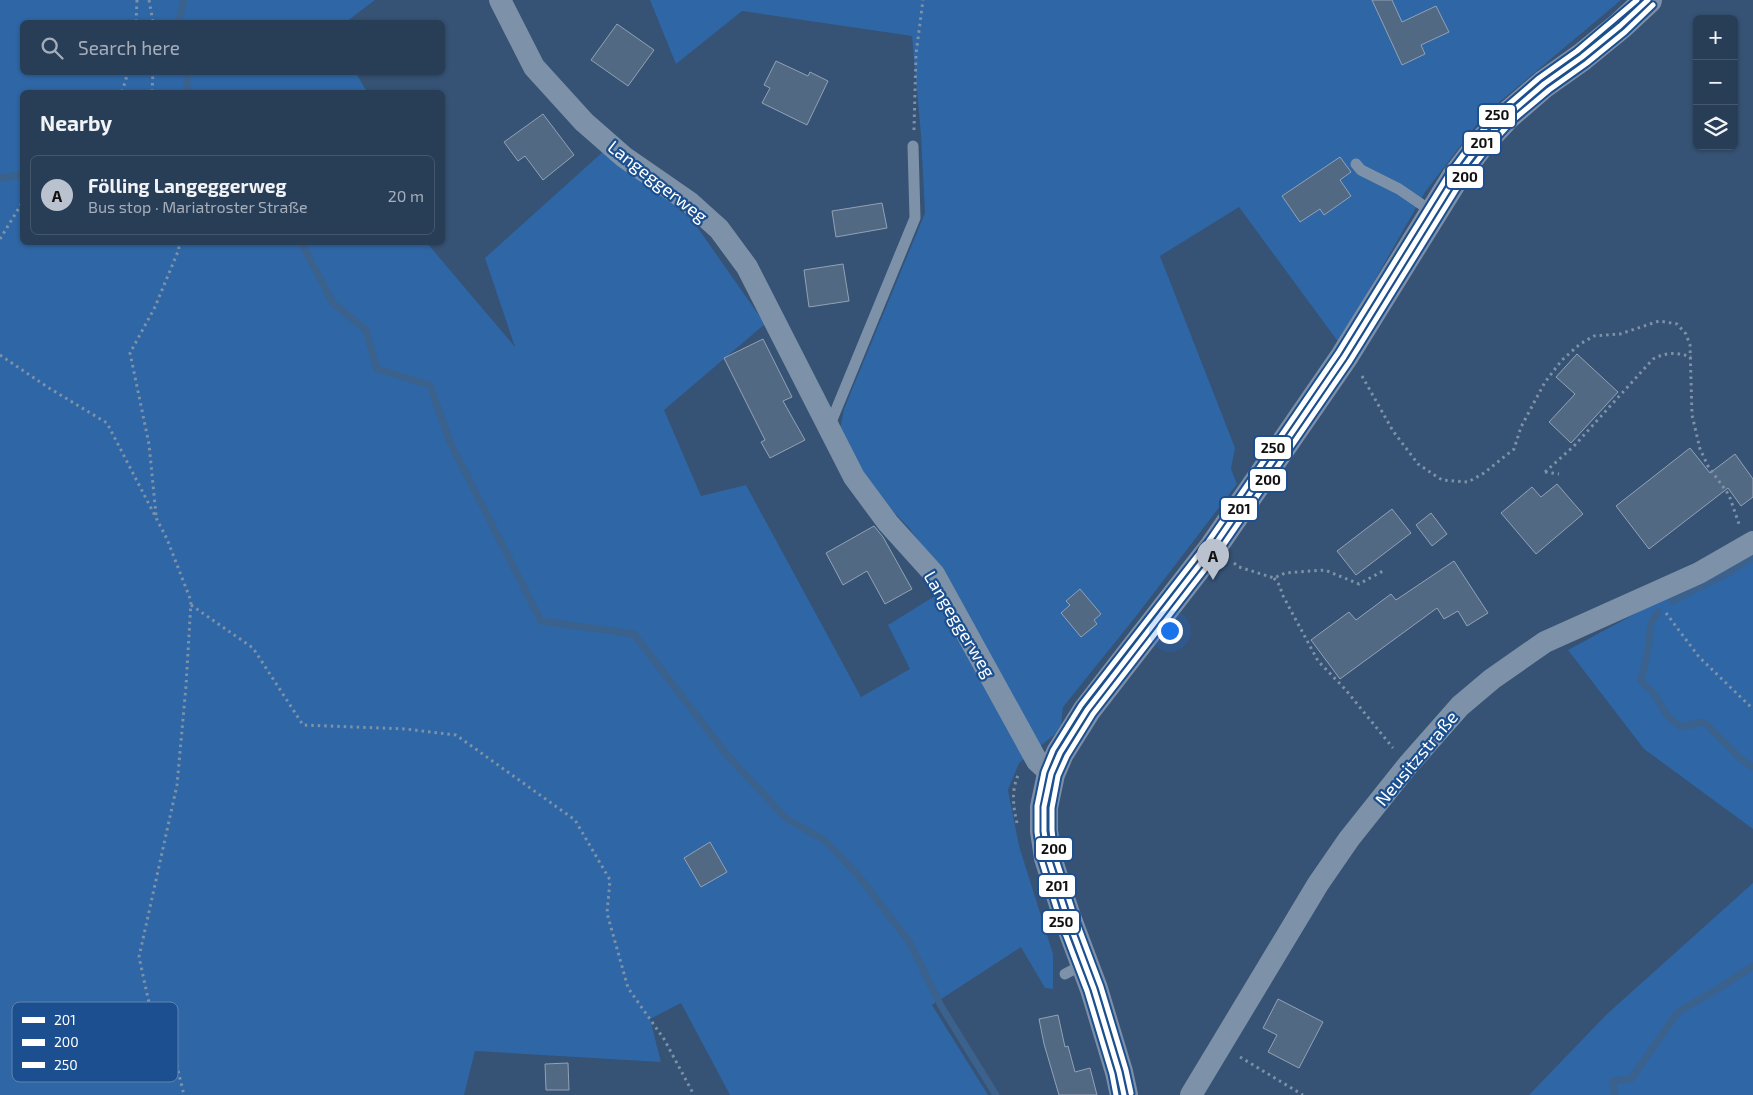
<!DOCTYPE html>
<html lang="en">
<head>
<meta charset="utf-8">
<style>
	:root { --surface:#283e57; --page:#30455d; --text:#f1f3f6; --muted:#a5aeba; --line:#44576d; --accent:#b9c2ce }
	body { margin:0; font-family:"Exo 2",sans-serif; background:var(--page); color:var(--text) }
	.controls { position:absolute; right:15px; top:15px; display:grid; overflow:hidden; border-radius:8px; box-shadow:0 1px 4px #0004 }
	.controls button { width:45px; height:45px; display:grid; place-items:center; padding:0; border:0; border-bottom:1px solid var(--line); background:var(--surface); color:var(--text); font:25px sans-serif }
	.you { position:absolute; left:1169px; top:630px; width:18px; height:18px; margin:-12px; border:4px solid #fff; border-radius:50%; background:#1a73e8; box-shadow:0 0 0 8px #1a73e833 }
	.badge { display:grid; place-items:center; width:32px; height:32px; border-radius:50%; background:var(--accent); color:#111; font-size:16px; font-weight:700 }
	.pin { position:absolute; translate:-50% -41px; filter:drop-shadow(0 1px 2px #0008) }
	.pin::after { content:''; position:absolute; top:26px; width:18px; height:15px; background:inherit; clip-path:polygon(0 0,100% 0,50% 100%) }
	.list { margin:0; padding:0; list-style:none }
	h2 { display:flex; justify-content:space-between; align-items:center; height:65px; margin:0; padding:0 20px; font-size:21px }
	h2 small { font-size:16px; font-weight:400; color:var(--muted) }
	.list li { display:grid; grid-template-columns:32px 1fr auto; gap:15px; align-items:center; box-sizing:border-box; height:80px; margin:0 10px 10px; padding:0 10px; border:1px solid var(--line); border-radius:8px }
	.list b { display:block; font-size:19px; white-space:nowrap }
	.list p { margin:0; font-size:16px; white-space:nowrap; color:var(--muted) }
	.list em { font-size:16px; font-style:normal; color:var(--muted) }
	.icon { flex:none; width:28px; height:28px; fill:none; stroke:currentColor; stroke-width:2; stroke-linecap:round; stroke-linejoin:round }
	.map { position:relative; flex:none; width:1753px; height:1095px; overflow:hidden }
	.search { position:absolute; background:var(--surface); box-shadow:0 1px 4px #0004; left:20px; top:20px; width:425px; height:55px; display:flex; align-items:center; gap:12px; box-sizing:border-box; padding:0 18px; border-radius:8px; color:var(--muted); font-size:19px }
	.panel { position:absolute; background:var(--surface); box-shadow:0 1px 4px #0004; left:20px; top:90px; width:425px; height:155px; border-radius:8px }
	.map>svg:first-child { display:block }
</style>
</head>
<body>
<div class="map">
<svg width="1753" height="1095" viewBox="0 0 1753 1095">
	<rect width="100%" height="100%" fill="#365274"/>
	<g fill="#2f66a5">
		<path d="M0,0H375L346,22H22V72L356,73L367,92H22V242L427,243L515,347L485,258L606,149L693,221L765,324L664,410L701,496L746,485L861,697L910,669L888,625L951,586L909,528L871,488L840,429L844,409L925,213L921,135L912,36L742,11L676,64L650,0H1621L1484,115L1425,192L1339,343L1239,207L1160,256L1235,448L1231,469L1237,484L1137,615L1063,707L1061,725L1054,735L1019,763L1008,790L1019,846L1053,954V989L1045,988L1021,947L932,1005L988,1095H730L681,1003L650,1019L661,1062L475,1051L464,1095H0Z"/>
		<path d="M1753,550V829L1644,749L1568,650Z"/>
		<path d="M1753,883V1095H1529L1607,1014Z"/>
	</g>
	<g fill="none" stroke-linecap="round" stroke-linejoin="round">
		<g stroke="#3b618d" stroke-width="7">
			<path d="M179,22L184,0"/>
			<path d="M187,72V92"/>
			<path d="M0,178L22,175"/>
			<path d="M301,242L333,303L366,330L377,369L430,385L450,442L541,621L634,634L727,755L787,819L824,840L858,875L910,943L941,1006L996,1095"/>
			<path d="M1672,601L1730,572L1753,557"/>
			<path d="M1658,612L1651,623L1648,650L1641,681L1652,691L1667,715L1681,727L1704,722L1742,760L1753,767"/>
			<path d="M1614,1095L1613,1081L1631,1079L1678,1012L1716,990L1753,966"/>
		</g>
	</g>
	<g fill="#526984" stroke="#92a2b6">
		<path d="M1372,0H1392L1402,22L1436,6L1449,32L1421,45L1425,54L1402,65Z"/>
		<path d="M617,24L654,50L628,86L591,60Z"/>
		<path d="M776,61L808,76L810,72L828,81L807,125L762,103L770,88L764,85Z"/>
		<path d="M543,114L574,155L543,180L525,156L518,161L504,142Z"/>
		<path d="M1340,157L1351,172L1340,180L1351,196L1324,215L1320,209L1300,222L1282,196Z"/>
		<path d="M882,203L887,228L836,237L832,211Z"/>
		<path d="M843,264L849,301L809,307L804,270Z"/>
		<path d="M763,339L792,397L783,401L805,440L770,458L761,442L765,440L724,358Z"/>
		<path d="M1577,354L1618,392L1571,443L1549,422L1575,394L1556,377Z"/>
		<path d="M1690,448L1710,473L1735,454L1753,479V497L1741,506L1728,488L1649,549L1616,506Z"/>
		<path d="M1557,484L1583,514L1536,554L1501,513L1532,487L1541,497Z"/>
		<path d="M1392,509L1411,533L1356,575L1337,551Z"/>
		<path d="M1431,513L1447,534L1432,546L1416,525Z"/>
		<path d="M874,526L883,537L912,589L885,604L867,571L843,585L826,553Z"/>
		<path d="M1454,561L1488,613L1467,626L1458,611L1444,619L1437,608L1340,679L1311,640L1349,612L1356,620L1391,594L1396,600Z"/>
		<path d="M1080,589L1101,614L1094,620L1097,624L1081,637L1061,613L1070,605L1066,601Z"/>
		<path d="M710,842L727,872L701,887L684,858Z"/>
		<path d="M1278,999L1323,1022L1299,1068L1268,1052L1277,1035L1263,1028Z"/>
		<path d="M1058,1015L1065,1047L1068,1046L1075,1072L1090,1068L1097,1095H1059L1044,1044L1039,1019Z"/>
		<path d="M568,1063L569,1090H546L545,1064Z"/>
	</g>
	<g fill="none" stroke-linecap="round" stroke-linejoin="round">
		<g stroke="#7d92a8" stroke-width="3" stroke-dasharray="2.5 4" stroke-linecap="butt">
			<path d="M149,0L153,22"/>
			<path d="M136,22L137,0"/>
			<path d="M122,92L128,72"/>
			<path d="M152,92L153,72"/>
			<path d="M914,130L916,54L923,0"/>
			<path d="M0,239L22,203"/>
			<path d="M0,355L49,388L107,423L167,539L191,601L186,686L177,785L139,957L151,1012L175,1058L184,1095"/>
			<path d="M1362,376L1393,431L1418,464L1442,480L1468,482L1484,473L1514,449L1521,427L1545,382L1562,360L1580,344L1594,336L1620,334L1659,321L1677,324L1686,334L1690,345L1692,415L1700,449L1708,466L1729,495L1739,524"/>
			<path d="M1545,472L1574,446L1653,359C1666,352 1677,352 1691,357"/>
			<path d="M1545,472L1559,474"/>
			<path d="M156,515L149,444L130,353L155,307L179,249L178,242"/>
			<path d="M1234,563L1239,567L1274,578L1285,573L1325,570L1359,584L1383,571"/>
			<path d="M1274,578L1280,586L1282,594L1318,661L1345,689L1393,748"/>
			<path d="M191,605L253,648L303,725L406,729L456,735L575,820L610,880L607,913L628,988L664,1039L694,1095"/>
			<path d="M1666,613L1699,657L1753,709"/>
			<path d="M1017,823C1013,806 1011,790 1019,773"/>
			<path d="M1240,1057L1303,1095"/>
		</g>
		<g stroke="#7d92a8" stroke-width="11">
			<path d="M1356,164L1361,170L1399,189L1434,213"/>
			<path d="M829,427L915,218L913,146"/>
			<path d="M1065,974L1084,964"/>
		</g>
		<g stroke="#7d92a8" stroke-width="22">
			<path d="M500,0L534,67L584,122L624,157L689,202L719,229L747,267L854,477L888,523L934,574L1037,761L1051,774"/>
			<path d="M1191,1095L1318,884L1349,839L1408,765L1460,706L1492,679L1545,642L1699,573L1753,542"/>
		</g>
		<path stroke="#7d8ea7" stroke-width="28" d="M1124,1095L1119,1072L1094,989L1067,917L1048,858L1044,831V807L1051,774L1060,753L1087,710L1214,546L1344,357L1455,178L1480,145L1507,116L1544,84L1582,57L1620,26L1648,0"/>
		<defs>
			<path id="bus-1" d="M1124,1095L1119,1072L1094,989L1067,917L1048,858L1044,831V807L1051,774L1060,753L1087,710L1214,546L1344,357L1455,178L1480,145L1507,116L1544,84L1582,57L1620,26L1648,0"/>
			<path id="bus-2" d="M1131,1093L1126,1070L1101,987L1074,915L1055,856L1052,830V808L1058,776L1067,756L1093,714L1220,550L1350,361L1461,182L1486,150L1512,121L1549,90L1587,63L1625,32L1653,5"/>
			<path id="bus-3" d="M1116,1095L1112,1074L1087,991L1060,920L1041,859L1037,832V806L1044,772L1053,750L1081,705L1208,542L1338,353L1449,174L1474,140L1502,110L1539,78L1577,51L1637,0"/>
		</defs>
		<use href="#bus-1" stroke="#1b4f8f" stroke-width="9"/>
		<use href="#bus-2" stroke="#1b4f8f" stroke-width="9"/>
		<use href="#bus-3" stroke="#1b4f8f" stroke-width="9"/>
		<use href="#bus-1" stroke="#fff" stroke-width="5"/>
		<use href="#bus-2" stroke="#fff" stroke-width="5"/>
		<use href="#bus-3" stroke="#fff" stroke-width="5"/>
	</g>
	<g text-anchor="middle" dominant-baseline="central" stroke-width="4.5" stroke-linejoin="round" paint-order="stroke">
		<g font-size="18" fill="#fff" stroke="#1b4f8f">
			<text transform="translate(658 181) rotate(38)">Langeggerweg</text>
			<text transform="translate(960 624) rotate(59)">Langeggerweg</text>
			<text transform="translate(1416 758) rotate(-50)">Neusitzstraße</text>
		</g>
	</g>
	<rect x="12" y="1002" width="166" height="80" rx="8" fill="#1b4f8f" stroke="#5f84b1" stroke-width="1"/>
	<rect x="22" y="1017" width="23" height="6" fill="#fff"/>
	<rect x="22" y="1039" width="23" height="7" fill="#fff"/>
	<rect x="22" y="1062" width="23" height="6" fill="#fff"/>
	<g font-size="14" fill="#fff">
		<text x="54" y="1025">201</text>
		<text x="54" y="1047">200</text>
		<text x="54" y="1070">250</text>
	</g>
	<g stroke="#1b4f8f" stroke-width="2">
		<rect x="1478" y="104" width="38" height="24" rx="5" fill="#fff"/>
		<rect x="1463" y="131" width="38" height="24" rx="5" fill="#fff"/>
		<rect x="1446" y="165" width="38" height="24" rx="5" fill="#fff"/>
		<rect x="1254" y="436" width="38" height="24" rx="5" fill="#fff"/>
		<rect x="1249" y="468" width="38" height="24" rx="5" fill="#fff"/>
		<rect x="1220" y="497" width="38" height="24" rx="5" fill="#fff"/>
		<rect x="1035" y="837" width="38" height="24" rx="5" fill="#fff"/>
		<rect x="1038" y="874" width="38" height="24" rx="5" fill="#fff"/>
		<rect x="1042" y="910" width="38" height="24" rx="5" fill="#fff"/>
	</g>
	<g font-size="14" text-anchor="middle" font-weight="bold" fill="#111">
		<text x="1497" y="120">250</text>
		<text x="1482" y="148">201</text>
		<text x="1465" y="182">200</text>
		<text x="1273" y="453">250</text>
		<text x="1268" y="485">200</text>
		<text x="1239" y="514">201</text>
		<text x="1054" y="854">200</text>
		<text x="1057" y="891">201</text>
		<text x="1061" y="927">250</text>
	</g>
</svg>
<div class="controls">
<button>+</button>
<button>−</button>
<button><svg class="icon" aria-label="layers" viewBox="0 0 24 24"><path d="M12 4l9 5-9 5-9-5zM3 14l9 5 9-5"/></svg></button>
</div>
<div class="you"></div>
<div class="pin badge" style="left:1213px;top:580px">A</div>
<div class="search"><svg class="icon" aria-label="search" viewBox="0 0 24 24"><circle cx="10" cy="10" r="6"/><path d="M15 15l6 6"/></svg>Search here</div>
<section class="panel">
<h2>Nearby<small></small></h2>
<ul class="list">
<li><span class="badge">A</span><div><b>Fölling Langeggerweg</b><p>Bus stop · Mariatroster Straße</p></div><em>20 m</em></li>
</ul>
</section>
</div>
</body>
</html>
